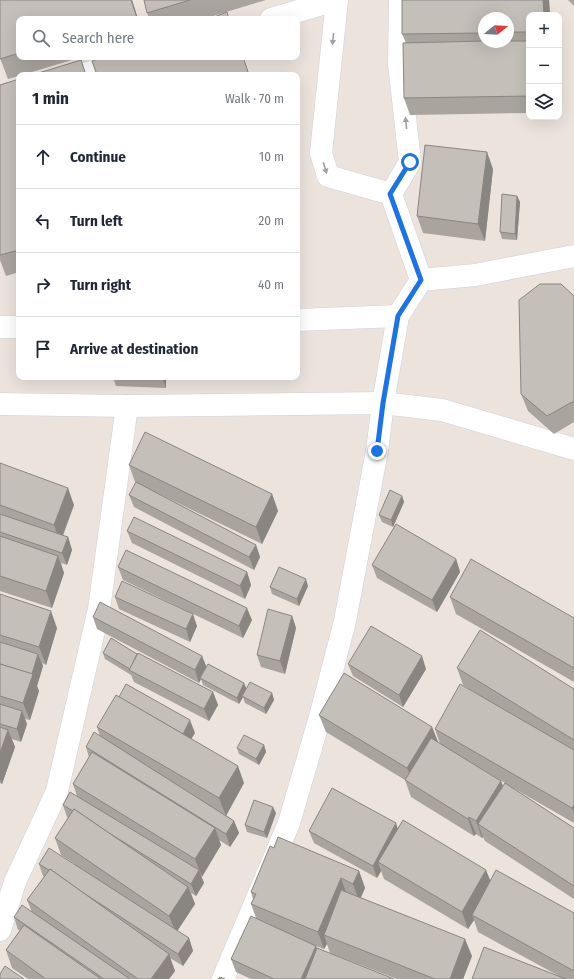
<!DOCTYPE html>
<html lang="en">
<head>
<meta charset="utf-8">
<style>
	:root { --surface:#fff; --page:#f6f6f7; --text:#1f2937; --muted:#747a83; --line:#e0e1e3 }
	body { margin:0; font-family:"Fira Sans Condensed",sans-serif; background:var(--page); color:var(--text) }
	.controls { position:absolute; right:12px; top:12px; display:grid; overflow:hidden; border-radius:8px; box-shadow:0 4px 16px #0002 }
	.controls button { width:36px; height:36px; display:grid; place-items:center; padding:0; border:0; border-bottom:1px solid var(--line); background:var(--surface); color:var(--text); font:20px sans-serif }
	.compass { position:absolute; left:478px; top:12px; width:36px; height:36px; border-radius:50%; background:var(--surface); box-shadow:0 4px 16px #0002; rotate:72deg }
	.stop { position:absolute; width:12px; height:12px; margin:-9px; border:3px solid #1a73e8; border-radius:50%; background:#fff }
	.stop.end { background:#1a73e8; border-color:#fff; box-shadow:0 1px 4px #0008 }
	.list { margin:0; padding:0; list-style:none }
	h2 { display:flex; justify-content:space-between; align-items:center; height:52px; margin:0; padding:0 16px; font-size:17px }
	h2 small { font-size:13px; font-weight:400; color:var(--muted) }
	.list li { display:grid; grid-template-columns:26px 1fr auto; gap:12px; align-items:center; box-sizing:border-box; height:64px; padding:0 16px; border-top:1px solid var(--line) }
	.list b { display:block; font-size:15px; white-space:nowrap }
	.list em { font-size:13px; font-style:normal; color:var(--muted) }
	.icon { flex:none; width:22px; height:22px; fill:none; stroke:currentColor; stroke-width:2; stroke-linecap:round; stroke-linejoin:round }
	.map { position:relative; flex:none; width:574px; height:979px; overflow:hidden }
	.search { position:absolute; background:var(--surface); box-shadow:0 4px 16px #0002; left:16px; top:16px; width:284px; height:44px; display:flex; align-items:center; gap:10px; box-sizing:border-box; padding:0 14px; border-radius:8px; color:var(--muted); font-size:15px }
	.panel { position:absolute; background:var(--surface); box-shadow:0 4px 16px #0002; left:16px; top:72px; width:284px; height:308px; border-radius:8px }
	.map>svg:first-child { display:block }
</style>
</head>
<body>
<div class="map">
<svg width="574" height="979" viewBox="0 0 574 979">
	<rect width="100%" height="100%" fill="#ece3dd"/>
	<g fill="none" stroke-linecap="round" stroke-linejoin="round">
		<defs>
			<g id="street">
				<path d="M337,0L321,153L328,176L391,194L410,162L399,64L400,0"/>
				<path d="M271,19L336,0"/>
				<path d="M80,75L142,57"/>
				<path d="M391,194L421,280"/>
				<path d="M297,320L398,316"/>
				<path d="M0,327H19"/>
				<path d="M0,404L127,406L383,403L442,410L574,449"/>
				<path d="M0,930L15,882L57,791L99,609L127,406"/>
				<path d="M223,979L289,823L320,717L345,621L377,451L383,403L398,316L421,280L475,275L574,256"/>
			</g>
		</defs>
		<use href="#street" stroke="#cbd1dc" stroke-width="23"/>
		<use href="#street" stroke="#fff" stroke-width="22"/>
	</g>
	<g fill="#a9a49e" fill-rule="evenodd">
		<path d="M0,0H132L138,19H19V57H82L22,75H19V76L8,79L0,58Z"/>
		<path d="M144,0H266L203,19H149Z"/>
		<path d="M402,0H549L550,15H529V113L410,115L404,98L406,43L402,34ZM484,18H508V42H484Z"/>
		<path d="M568,0H574V6Z"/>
		<path d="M19,79V272L6,276L0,260V85Z"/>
		<path d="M493,169L485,241L423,233L417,216Z"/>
		<path d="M517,196L520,202L517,240L502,239L500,232Z"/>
		<path d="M574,296V422L554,434L528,411L521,394Z"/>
		<path d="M113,377H166V388L116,386Z"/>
		<path d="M0,463L74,505L63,536L68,537L72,550L67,565L61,563L64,573L52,608L0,591Z"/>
		<path d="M129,465L272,494L278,511L262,544L149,489L256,545L260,557L254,570L134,507L129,495L136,482H135Z"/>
		<path d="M402,496L404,502L393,527L382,522L379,515Z"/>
		<path d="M127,531L247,572L251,585L245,599L132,543Z"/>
		<path d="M456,559L460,572L437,612L377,578L372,565Z"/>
		<path d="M118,567L252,620L243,638L123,580Z"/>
		<path d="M308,586L299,606L272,594L270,587Z"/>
		<path d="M0,594L57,628L46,665L42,663L43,666L37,686L39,691L30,720L25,719L27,724L21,742L12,739L15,747L2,784L0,783Z"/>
		<path d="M115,597L197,626L190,642L119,609Z"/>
		<path d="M450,597L574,618V682L456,614Z"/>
		<path d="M292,616L296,628L285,674L261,667L257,655Z"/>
		<path d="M93,617L202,656L206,667L244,683L246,689L272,693L274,700L266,714L245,703L243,697L239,704L203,685L201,679L199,683L97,629Z"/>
		<path d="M103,653L137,654L213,692L218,705L209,721L134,682L131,675L105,659Z"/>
		<path d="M348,664L426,669L403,707L353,676Z"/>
		<path d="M457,668L574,689V823L508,785L574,828V899L485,841L483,837L482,838L476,834L474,836L411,797L405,780L326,732L319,715L432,727L438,743L440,744L435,729L479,695L463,685ZM480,768L505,783L503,786L501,781Z"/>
		<path d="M97,727L195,733L191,739L244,783L226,815L234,821L239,833L230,847L219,840L221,845L201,876L204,883L196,896L191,893L195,904L177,931L189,938L193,951L183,966L170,958L175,971L169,979H28L12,968L6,950L20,930H18L14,917L32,912L27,900L44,877L43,876L39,864H75L61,855L55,838L68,818L67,817L63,805L77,796L73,784L89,757L86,747L100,736Z"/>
		<path d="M264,745L266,752L259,765L239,754L237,748Z"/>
		<path d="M276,813L267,838L247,832L245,825Z"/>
		<path d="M398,828L490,881L574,913V979H472L559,976L478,932L474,920L468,929L384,879L381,871L377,878L314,843L309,831Z"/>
		<path d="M274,848L359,871L365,888L361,898L472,956L463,979H397L330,953L327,944L324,949L316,946L317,948L394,979H251L236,972L231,959L256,918L251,904L253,899L251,892Z"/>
	</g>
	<g fill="#898681">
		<path d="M131,0H132L138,19H137V18Z"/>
		<path d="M543,0H549L550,15H544Z"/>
		<path d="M487,152L493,169L485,241L478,224Z"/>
		<path d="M517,196L520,202L517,240L515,234Z"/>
		<path d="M162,377H166V388Z"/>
		<path d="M68,488L74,505L60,542L54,525Z"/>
		<path d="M272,494L278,511L262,544L256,527Z"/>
		<path d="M402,496L404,502L393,527L391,520Z"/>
		<path d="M68,537L72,550L67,565L62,553Z"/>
		<path d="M256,545L260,557L254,570L249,557Z"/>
		<path d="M58,556L64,573L52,608L46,591Z"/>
		<path d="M456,559L460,572L437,612L432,600Z"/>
		<path d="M247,572L251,585L245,599L240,586Z"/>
		<path d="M306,579L308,586L299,606L297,599Z"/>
		<path d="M247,608L252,620L243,638L239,626Z"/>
		<path d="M51,611L57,628L46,665L39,647Z"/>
		<path d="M193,614L197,626L190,642L186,629Z"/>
		<path d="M292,616L296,628L285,674L280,661Z"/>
		<path d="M38,654L43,666L37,686L39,691L30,720L23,703Z"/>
		<path d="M202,656L207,668L200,678L201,679L199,683L195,670Z"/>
		<path d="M422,656L426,669L403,707L399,695Z"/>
		<path d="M244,683L247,690L242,696L243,697L239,704L237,698Z"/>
		<path d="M213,692L218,705L209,721L204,709Z"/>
		<path d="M272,693L274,700L266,714L264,708Z"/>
		<path d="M22,711L27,724L21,742L17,729Z"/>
		<path d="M190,720L195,733L187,746L183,734Z"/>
		<path d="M432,727L439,744L414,786L407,768Z"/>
		<path d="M8,730L15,747L2,784L0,779V753Z"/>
		<path d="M264,745L266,752L259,765L256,759Z"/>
		<path d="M238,766L244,783L226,816L219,798Z"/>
		<path d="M501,781L507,799L478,824L483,837L482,838L476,821Z"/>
		<path d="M574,805V814L572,808Z"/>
		<path d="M273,807L276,813L267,838L264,832Z"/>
		<path d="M469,817L476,834L474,836L468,819Z"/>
		<path d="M234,821L239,833L230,847L226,834Z"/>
		<path d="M396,823L400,835L378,862L381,871L377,878L373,866Z"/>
		<path d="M215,828L221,845L202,877L195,859Z"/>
		<path d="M199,870L204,883L196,896L191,884Z"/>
		<path d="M486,870L493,887L472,915L474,920L468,929L462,912Z"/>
		<path d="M359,871L365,888L359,901L353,884Z"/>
		<path d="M341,878L347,895L324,935L327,944L324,949L318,932Z"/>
		<path d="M188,887L195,904L176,933L169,916Z"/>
		<path d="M189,938L193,951L183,966L178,954Z"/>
		<path d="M465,939L472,956L463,979H450Z"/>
		<path d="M316,946L321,958L311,979H301Z"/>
		<path d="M169,954L175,971L169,979H151Z"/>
	</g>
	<g fill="#c4bfb8" stroke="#898681">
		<path d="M0,0H131L137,18L133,19H19V53L0,59Z"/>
		<path d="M144,0H190L147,13Z"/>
		<path d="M402,0H543L544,15H529V32H508V18H484V33L402,34Z"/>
		<path d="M227,12L229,19H209Z"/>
		<path d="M484,41V42H508V41H529V96L404,98L403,43Z"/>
		<path d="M104,57H243L249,75H97L92,61Z"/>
		<path d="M81,60L86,75H32Z"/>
		<path d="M19,79V250L0,255V85Z"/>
		<path d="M425,145L487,152L478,224L417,216Z"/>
		<path d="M502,194L517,196L515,234L500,232Z"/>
		<path d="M540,284H561L574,296V401L547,416L521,394L519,300Z"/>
		<path d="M145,432L272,494L256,527L129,465Z"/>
		<path d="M0,463L68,488L54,525L0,505Z"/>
		<path d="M136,482L256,545L249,557L129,495Z"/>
		<path d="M390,490L402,496L391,520L379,515Z"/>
		<path d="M0,514L68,537L62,553L0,532Z"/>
		<path d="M134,517L247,572L240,586L127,531Z"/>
		<path d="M396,524L456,559L432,600L372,565Z"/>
		<path d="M0,536L58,556L46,591L0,576Z"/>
		<path d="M126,550L247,608L239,626L118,567Z"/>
		<path d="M471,559L574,618V668L450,597Z"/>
		<path d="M279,567L306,579L297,599L270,587Z"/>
		<path d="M122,581L193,614L186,629L115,597Z"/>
		<path d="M0,594L51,611L39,647L0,635Z"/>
		<path d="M100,602L202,656L195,670L93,617Z"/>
		<path d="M268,609L292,616L280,661L257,655Z"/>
		<path d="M371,626L422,656L399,695L348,664Z"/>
		<path d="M480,630L574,689V740L457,668Z"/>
		<path d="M111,638L137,654L130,669L103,653Z"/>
		<path d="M0,642L38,654L32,674L0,664Z"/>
		<path d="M138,653L213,692L204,709L129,670Z"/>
		<path d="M0,664L33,674L23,703L0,696Z"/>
		<path d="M208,664L244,683L237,698L200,678Z"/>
		<path d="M344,673L432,727L407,768L319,715Z"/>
		<path d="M250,682L272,693L264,708L242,696Z"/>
		<path d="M126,684L190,720L183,734L119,697Z"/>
		<path d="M460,684L574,750V805L572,808L435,729Z"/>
		<path d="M116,695L238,766L219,798L97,727Z"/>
		<path d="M0,704L22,711L17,729L0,724Z"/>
		<path d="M0,727L8,730L0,753Z"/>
		<path d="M94,732L234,821L226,834L86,747Z"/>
		<path d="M244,735L264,745L256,759L237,748Z"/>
		<path d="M431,738L501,781L476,821L469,817L468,819L405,780Z"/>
		<path d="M92,752L215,828L195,859L73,784Z"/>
		<path d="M505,783L574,828V886L478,824Z"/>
		<path d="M332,788L396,823L373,866L309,831Z"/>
		<path d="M70,792L199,870L191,884L109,833L74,809L73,811L63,805Z"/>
		<path d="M254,800L273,807L264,832L245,825Z"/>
		<path d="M74,809L188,887L169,916L55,838Z"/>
		<path d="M403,820L486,870L462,912L378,862Z"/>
		<path d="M278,837L359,871L353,884L341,878L318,932L251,904L256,894L251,892L270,846L274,848Z"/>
		<path d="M49,848L189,938L178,954L82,892L50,869L49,870L39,864Z"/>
		<path d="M50,869L169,954L151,979H138L27,900Z"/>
		<path d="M496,870L574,913V971L472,915Z"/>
		<path d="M341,890L465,939L450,979H435L324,935Z"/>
		<path d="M22,905L130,979H104L14,917Z"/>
		<path d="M251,916L316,946L301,979H274L231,959Z"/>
		<path d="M24,925L101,979H46L6,950Z"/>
		<path d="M484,947L566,979H472Z"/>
		<path d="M317,948L394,979H305Z"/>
		<path d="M5,966L24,979H0V974Z"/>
		<path d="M220,977L225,979H218Z"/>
	</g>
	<defs><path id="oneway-solid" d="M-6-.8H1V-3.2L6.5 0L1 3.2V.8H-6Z"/></defs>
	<g fill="#9f9f9f">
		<use href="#oneway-solid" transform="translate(333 39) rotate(96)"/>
		<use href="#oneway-solid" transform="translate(406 123) rotate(-96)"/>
		<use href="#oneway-solid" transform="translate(325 168) rotate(73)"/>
	</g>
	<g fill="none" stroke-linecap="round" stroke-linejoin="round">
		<path stroke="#1a73e8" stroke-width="5" d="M377,451L383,403L398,316L421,280L390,194L410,162"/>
	</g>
</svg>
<div class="controls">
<button>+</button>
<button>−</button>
<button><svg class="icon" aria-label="layers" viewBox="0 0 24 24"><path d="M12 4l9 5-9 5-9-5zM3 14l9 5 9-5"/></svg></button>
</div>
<svg class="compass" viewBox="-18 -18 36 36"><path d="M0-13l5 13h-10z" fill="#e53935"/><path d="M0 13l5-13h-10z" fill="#747a83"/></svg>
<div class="stop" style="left:410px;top:162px"></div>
<div class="stop end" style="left:377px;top:451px"></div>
<div class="search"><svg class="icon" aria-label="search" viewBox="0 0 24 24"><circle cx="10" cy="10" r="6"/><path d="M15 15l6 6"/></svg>Search here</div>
<section class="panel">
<h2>1 min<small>Walk · 70 m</small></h2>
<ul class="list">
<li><svg class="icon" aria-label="ahead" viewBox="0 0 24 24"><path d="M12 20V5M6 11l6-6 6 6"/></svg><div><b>Continue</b></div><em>10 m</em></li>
<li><svg class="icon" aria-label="left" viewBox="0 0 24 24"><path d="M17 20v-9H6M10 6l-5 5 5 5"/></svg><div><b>Turn left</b></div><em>20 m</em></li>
<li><svg class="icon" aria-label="right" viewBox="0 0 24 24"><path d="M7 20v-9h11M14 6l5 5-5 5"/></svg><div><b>Turn right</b></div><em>40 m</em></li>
<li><svg class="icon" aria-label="arrive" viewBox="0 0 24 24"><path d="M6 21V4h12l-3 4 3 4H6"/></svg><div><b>Arrive at destination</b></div></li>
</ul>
</section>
</div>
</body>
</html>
